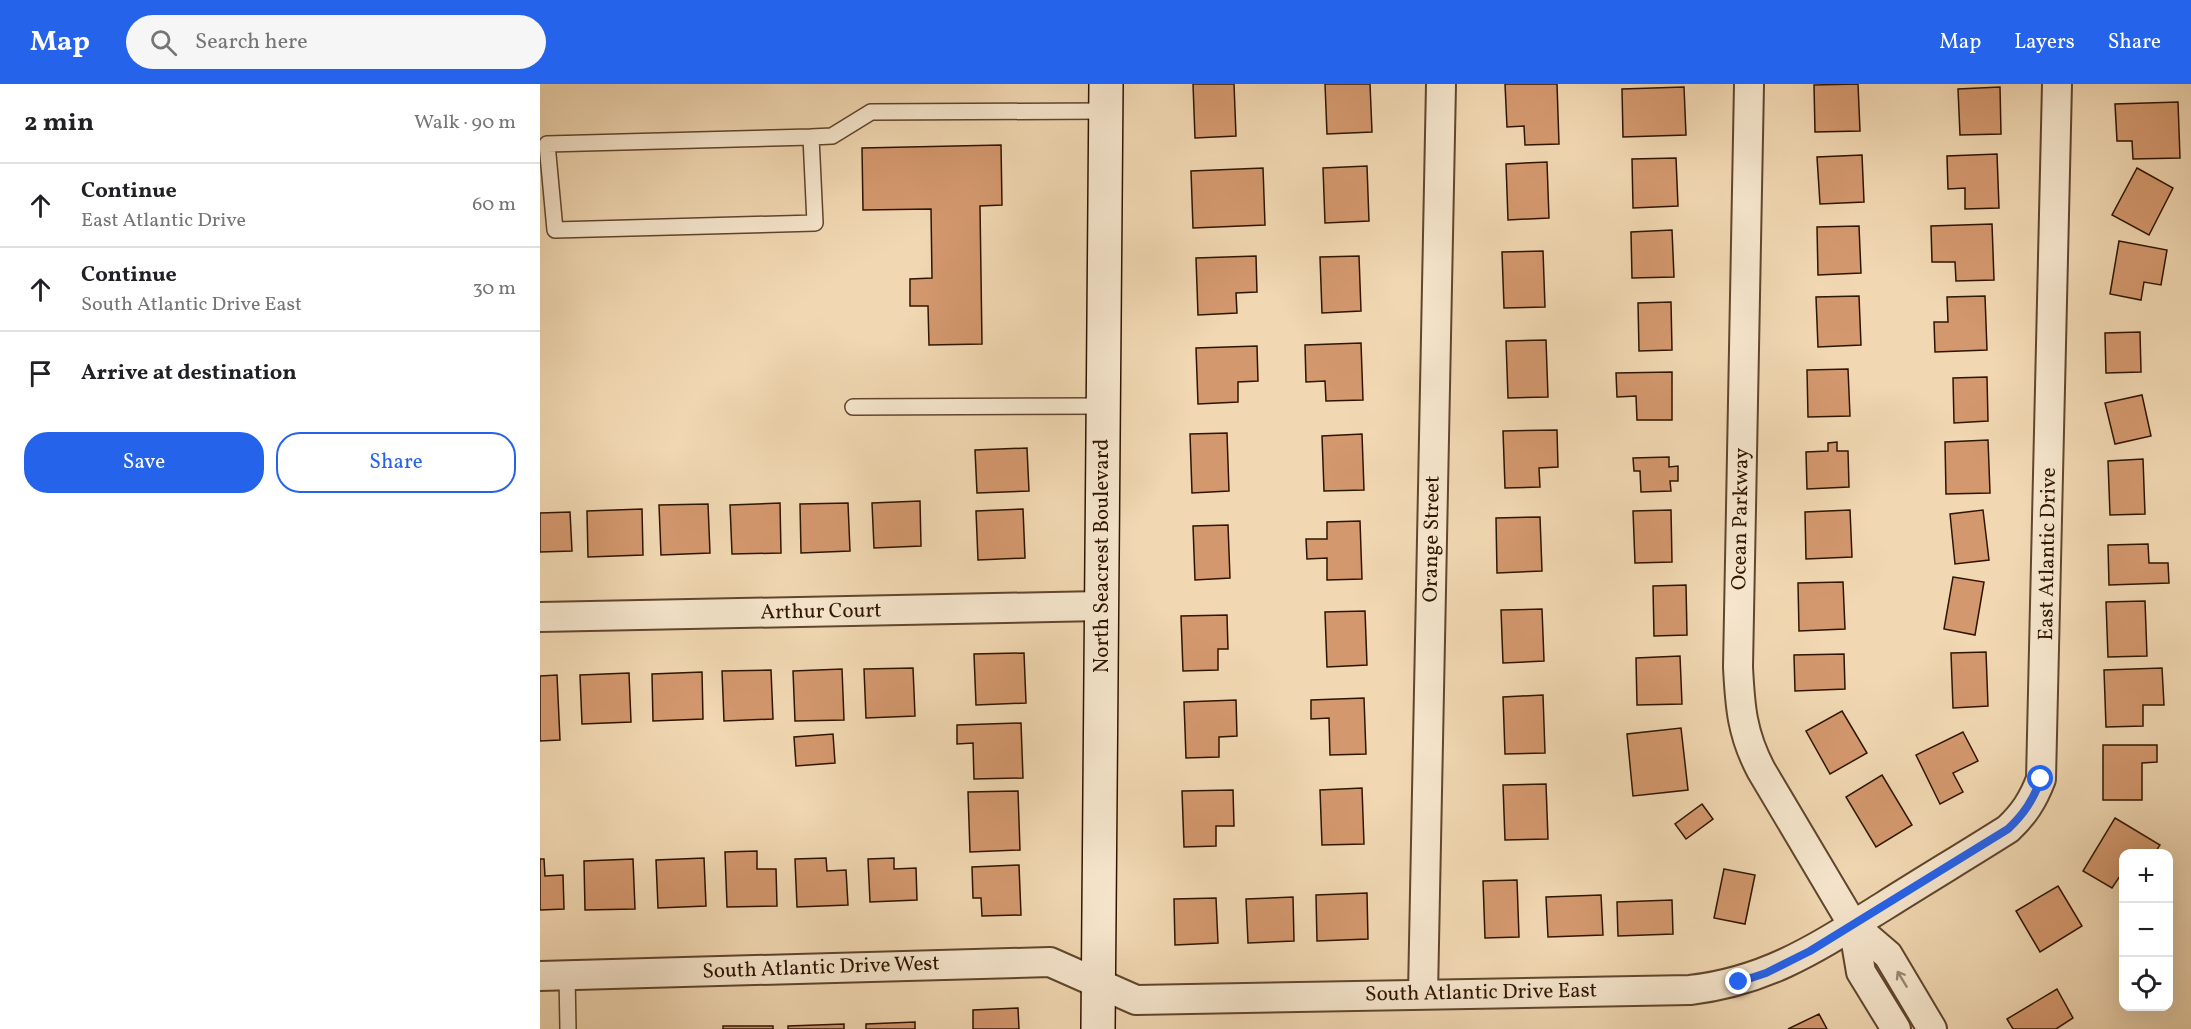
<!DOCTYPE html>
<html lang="en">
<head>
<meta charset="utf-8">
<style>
	:root { --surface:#fff; --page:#f6f6f6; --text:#202124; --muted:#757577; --line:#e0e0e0; --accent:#2563eb }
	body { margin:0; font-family:Vollkorn,serif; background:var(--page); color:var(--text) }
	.controls { position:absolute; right:18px; bottom:18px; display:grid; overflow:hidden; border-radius:12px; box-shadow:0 6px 24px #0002 }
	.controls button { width:54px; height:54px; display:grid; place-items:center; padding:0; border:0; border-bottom:2px solid var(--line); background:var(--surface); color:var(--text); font:30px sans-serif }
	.stop { position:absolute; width:18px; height:18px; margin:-14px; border:4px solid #2563eb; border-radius:50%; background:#fff }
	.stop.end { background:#2563eb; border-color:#fff; box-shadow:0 2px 6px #0008 }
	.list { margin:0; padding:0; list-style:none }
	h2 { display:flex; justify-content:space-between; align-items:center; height:78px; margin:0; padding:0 24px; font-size:26px }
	h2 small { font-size:20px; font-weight:400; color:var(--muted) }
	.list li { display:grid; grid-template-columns:39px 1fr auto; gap:18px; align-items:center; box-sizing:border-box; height:84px; padding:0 24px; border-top:2px solid var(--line) }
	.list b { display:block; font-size:22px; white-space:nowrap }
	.list p { margin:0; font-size:20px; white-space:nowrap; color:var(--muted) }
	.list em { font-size:20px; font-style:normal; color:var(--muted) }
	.actions { display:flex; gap:12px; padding:18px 24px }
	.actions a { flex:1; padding:14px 0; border:2px solid var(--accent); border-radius:24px; text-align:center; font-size:21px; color:var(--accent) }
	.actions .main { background:var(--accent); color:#fff }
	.icon { flex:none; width:33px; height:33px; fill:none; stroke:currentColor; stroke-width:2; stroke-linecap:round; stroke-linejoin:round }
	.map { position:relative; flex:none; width:1651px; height:945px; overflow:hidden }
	header { display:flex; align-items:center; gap:36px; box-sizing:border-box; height:84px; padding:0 30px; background:var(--accent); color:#fff }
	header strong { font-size:28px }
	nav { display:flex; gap:33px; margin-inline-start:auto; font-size:21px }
	.search { width:420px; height:54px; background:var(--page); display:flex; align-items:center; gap:15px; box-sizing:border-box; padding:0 21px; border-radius:33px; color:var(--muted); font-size:22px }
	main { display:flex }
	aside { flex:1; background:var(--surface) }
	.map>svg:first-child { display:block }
</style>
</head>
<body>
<header>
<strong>Map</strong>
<div class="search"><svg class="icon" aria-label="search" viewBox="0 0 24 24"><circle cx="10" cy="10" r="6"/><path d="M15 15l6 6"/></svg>Search here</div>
<nav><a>Map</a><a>Layers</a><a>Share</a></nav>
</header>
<main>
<aside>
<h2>2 min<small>Walk · 90 m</small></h2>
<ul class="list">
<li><svg class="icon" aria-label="ahead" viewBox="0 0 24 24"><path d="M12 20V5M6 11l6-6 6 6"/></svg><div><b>Continue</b><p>East Atlantic Drive</p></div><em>60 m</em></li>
<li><svg class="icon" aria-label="ahead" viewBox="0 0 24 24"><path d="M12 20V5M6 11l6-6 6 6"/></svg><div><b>Continue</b><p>South Atlantic Drive East</p></div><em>30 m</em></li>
<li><svg class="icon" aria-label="arrive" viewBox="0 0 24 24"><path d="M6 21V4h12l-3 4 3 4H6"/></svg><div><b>Arrive at destination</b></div></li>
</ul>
<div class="actions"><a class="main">Save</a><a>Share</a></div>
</aside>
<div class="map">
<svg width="1651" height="945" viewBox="0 0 1651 945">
	<rect width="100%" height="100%" fill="#f1d8b2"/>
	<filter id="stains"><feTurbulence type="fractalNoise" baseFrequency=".00333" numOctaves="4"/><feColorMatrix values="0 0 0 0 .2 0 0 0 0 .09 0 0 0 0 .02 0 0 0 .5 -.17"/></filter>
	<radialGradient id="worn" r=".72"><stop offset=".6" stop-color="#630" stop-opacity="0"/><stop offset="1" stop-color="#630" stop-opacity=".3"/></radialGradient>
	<g fill="#d4986e" stroke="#2f1500" stroke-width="1.5">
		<path d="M653,0H694L696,52L655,54Z"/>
		<path d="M785,0H830L832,48L787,50Z"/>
		<path d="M965,0H1017L1019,60L985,61L984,42L967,43Z"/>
		<path d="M1318,0L1320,47L1275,48L1274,1Z"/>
		<path d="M1144,3L1146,51L1083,53L1082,5Z"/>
		<path d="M1460,3L1461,50L1420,51L1418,5Z"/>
		<path d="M1638,18L1640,74L1593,75L1592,57H1577L1575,20Z"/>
		<path d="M461,61L462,121L440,122L442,260L389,261L388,222H370V195L392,194L391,125L323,126L322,64Z"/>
		<path d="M1457,70L1459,124L1425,125V104L1408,105L1407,72Z"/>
		<path d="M1322,71L1324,118L1280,120L1277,73Z"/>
		<path d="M1136,74L1138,122L1093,124L1092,75Z"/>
		<path d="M1007,78L1009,134L968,136L966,80Z"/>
		<path d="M827,82L829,137L785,139L783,84Z"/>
		<path d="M723,84L725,141L653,144L651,87Z"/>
		<path d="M1597,84L1633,104L1609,151L1572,131Z"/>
		<path d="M1452,140L1454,196L1416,197L1415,178H1392L1391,142Z"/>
		<path d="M1319,142L1321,189L1278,191L1277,143Z"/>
		<path d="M1132,146L1134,193L1092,194L1091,148Z"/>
		<path d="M1579,157L1627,166L1621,201L1604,198L1601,216L1570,210Z"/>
		<path d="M1003,167L1005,223L964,224L962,168Z"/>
		<path d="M716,172L717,208L696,209L697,229L658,231L656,174Z"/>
		<path d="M819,172L821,227L782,229L780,173Z"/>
		<path d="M1319,212L1321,261L1278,263L1276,213Z"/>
		<path d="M1445,212L1447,266L1395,268L1394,238H1408L1407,213Z"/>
		<path d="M1131,218L1132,266L1099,267L1098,219Z"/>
		<path d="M1600,248L1601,288L1566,289L1565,249Z"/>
		<path d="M1006,256L1008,313L968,314L966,257Z"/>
		<path d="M821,259L823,316L786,317L785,297L766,298L765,261Z"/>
		<path d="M717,262L718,297L698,298V318L658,320L656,264Z"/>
		<path d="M1308,285L1310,332L1268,333L1267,286Z"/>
		<path d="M1132,288V336H1097L1096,312L1077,313L1076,289Z"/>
		<path d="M1447,293L1448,337L1414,339L1413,294Z"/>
		<path d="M1602,311L1611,352L1575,360L1565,319Z"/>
		<path d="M1017,346L1018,383L999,384L1000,403L965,404L963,347Z"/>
		<path d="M687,349L689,407L652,409L650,350Z"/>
		<path d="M822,350L824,406L784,407L782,352Z"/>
		<path d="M1448,356L1450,409L1406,410L1405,358Z"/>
		<path d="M1297,358V367H1308L1309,403L1267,405L1266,368L1288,367V359Z"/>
		<path d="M487,364L489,407L437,409L435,366Z"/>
		<path d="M1129,373V383L1138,382V397H1130L1131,407L1101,408L1100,387H1094L1093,374Z"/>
		<path d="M1603,375L1605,430L1570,431L1568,377Z"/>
		<path d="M380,417L381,462L334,464L332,419Z"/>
		<path d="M240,419L241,469L192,470L190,421Z"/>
		<path d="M308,419L310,467L261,469L260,420Z"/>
		<path d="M168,420L170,469L121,471L119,421Z"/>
		<path d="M102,425L103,471L48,473L47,427Z"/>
		<path d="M483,425L485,474L438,476L436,427Z"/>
		<path d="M1131,426L1132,478L1095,479L1093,427Z"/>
		<path d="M1310,426L1312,473L1266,475L1265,428Z"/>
		<path d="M1443,426L1449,476L1415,480L1410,430Z"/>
		<path d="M30,428L32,467L0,468V429Z"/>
		<path d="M1000,433L1002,487L957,489L956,434Z"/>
		<path d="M820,437L822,495L787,496V474L767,475L766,455H787V438Z"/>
		<path d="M688,441L690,494L655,496L653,442Z"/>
		<path d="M1608,460L1609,479H1628L1629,499L1569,501L1568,461Z"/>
		<path d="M1413,493L1444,498L1435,551L1404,545Z"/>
		<path d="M1303,498L1305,545L1259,547L1258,499Z"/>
		<path d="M1146,501L1147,551L1114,552L1113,502Z"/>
		<path d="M1605,517L1607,572L1568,573L1566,518Z"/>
		<path d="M1002,525L1004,577L963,579L961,526Z"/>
		<path d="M825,527L827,581L787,583L785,528Z"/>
		<path d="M687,531L688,565H678V586L643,587L641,532Z"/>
		<path d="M1446,568L1448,622L1413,624L1411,569Z"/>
		<path d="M484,569L486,619L436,621L434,570Z"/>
		<path d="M1304,570L1305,605L1255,607L1254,571Z"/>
		<path d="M1140,572L1142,620L1097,621L1096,574Z"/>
		<path d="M373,584L375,632L326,634L324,585Z"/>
		<path d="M1622,584L1624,621H1603V642L1566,643L1564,586Z"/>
		<path d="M302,585L304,636L255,637L253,587Z"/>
		<path d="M231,586L233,635L184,637L182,587Z"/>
		<path d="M162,588L163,635L113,637L112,590Z"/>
		<path d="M89,589L91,638L42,640L40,591Z"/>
		<path d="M17,591L20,656L0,657V592Z"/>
		<path d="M1003,611L1005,669L965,670L963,613Z"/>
		<path d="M824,614L826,670L790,671L789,634L771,635V616Z"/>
		<path d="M696,616L697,652L679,653V673L646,674L644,618Z"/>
		<path d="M1302,627L1327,669L1290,690L1266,647Z"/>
		<path d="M481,639L483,694L434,695L433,659L417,660V641Z"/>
		<path d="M1141,644L1148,706L1093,712L1087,650Z"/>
		<path d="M1423,648L1438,677L1413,689L1423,708L1400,720L1376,671Z"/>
		<path d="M293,650L295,679L256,682L254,653Z"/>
		<path d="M1563,661H1617V678L1602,679V716H1563Z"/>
		<path d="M1342,691L1372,741L1336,763L1306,713Z"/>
		<path d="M1006,700L1008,755L965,756L963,701Z"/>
		<path d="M822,704L824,760L782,761L780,706Z"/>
		<path d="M693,706L694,742H676V762L644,763L642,707Z"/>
		<path d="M478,707L480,766L430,768L428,708Z"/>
		<path d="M1162,720L1173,735L1146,755L1135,740Z"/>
		<path d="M1575,734L1620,761L1614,770H1584V786L1572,804L1543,787Z"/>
		<path d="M217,767V785H236L237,822L187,823L185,768Z"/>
		<path d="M164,774L166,822L118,824L116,776Z"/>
		<path d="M286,774L287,787L306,786L308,821L257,823L255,775Z"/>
		<path d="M354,774V785L376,784L377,816L330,818L328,775Z"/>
		<path d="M0,775H4L5,792L23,791L24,825L0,826Z"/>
		<path d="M93,775L95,825L45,826L44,777Z"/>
		<path d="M479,781L481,831L442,832L441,814H433L432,783Z"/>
		<path d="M1184,785L1215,791L1205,840L1174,834Z"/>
		<path d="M977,796L979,853L945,854L943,797Z"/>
		<path d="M1518,802L1542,842L1500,868L1476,827Z"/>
		<path d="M827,809L828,855L777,857L776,811Z"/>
		<path d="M1061,811L1063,851L1008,853L1006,813Z"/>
		<path d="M753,813L754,857L708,859L706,815Z"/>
		<path d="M676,814L678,859L635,861L634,815Z"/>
		<path d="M1132,816L1133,850L1078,852L1077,818Z"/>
		<path d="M1517,905L1533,934L1516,945H1473L1467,935Z"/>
		<path d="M478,924L479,945H433V926Z"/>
		<path d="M1279,930L1287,945H1248Z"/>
		<path d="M375,938V945H326V940Z"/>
		<path d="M304,940V945H248V942Z"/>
		<rect x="183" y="942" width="50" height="3"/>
	</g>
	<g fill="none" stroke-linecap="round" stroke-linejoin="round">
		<defs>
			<g id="lane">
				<path d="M271,53L275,139L15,146L7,60L271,53L292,52L331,28L565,27"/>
				<path d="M313,323L563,322"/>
				<path d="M27,891L28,945"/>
			</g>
			<g id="street">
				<path d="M1209,0L1198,583C1200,623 1202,650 1221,686L1313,841L1348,871L1392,945"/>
				<path d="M0,533L561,522"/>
				<path d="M1313,841L1321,888L1356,945"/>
				<path d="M0,892L510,878L596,916L1150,906C1228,897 1278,863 1344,822C1385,796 1427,771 1468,745C1484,730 1493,716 1501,695L1517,0"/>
				<path d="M883,910L901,0"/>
			</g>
			<path id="secondary" d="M558,945L566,0"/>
		</defs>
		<use href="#lane" stroke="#60462c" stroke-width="18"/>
		<use href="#street" stroke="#60462c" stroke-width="32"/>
		<use href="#secondary" stroke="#2f1500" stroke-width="36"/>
		<use href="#lane" stroke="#f6e6cd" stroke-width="15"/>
		<use href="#street" stroke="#f6e6cd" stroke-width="28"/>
		<use href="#secondary" stroke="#f6e6cd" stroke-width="33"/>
	</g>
	<defs><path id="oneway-shaft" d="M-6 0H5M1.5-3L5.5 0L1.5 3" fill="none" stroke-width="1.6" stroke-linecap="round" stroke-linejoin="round" transform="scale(1.5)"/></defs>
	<use stroke="#9c8871" href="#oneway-shaft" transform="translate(1362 895) rotate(-121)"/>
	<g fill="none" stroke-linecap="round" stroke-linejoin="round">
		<path stroke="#2563eb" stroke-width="8" d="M1199,898L1226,889L1270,867L1468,745C1484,730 1493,716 1501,695"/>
	</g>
	<g text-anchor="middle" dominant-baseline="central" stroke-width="5" stroke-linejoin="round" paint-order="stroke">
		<g font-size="21" fill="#2f1500" stroke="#f6e6cd">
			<text transform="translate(1201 435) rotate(-89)">Ocean Parkway</text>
			<text transform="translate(892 455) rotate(-89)">Orange Street</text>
			<text transform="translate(1508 470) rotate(-89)">East Atlantic Drive</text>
			<text transform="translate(562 472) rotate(-90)">North Seacrest Boulevard</text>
			<text transform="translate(281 528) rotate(-1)">Arthur Court</text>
			<text transform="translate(281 884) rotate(-2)">South Atlantic Drive West</text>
			<text transform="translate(941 909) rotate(-1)">South Atlantic Drive East</text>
		</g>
	</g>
	<rect width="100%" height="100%" filter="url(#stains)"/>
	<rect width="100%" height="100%" fill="url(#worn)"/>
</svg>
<div class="controls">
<button>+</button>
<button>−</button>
<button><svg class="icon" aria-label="locate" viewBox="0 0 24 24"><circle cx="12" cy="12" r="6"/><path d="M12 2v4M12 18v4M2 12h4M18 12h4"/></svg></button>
</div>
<div class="stop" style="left:1501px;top:695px"></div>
<div class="stop end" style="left:1199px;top:898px"></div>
</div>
</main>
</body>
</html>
